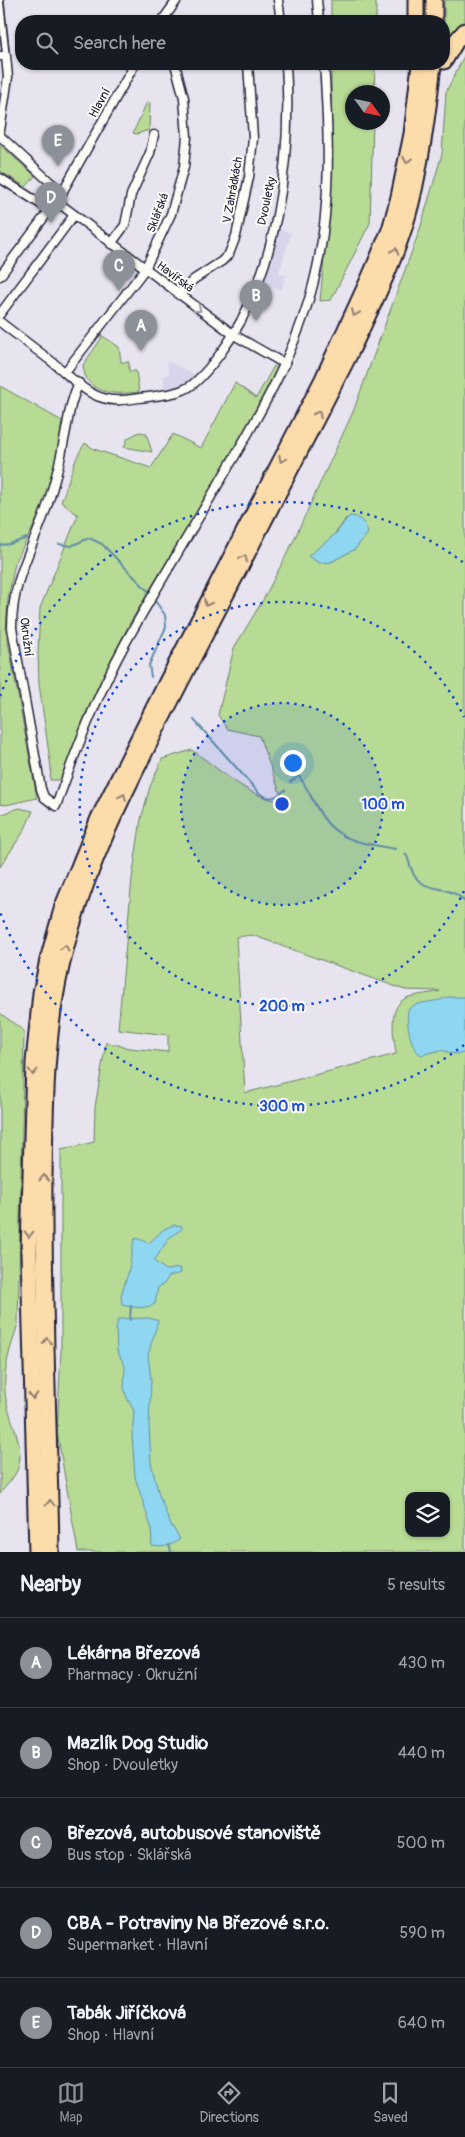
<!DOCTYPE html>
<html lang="en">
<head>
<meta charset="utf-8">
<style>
	:root { --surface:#171b24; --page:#20242c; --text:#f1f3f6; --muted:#9ea1a6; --line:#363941; --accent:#8c9099 }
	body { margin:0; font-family:Pangolin,sans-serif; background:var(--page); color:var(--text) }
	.controls { position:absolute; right:15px; bottom:15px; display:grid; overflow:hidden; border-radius:10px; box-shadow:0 1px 4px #0004 }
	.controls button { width:45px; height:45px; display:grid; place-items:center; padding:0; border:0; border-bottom:1px solid var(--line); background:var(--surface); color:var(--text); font:25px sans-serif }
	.compass { position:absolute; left:345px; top:85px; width:45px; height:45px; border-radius:50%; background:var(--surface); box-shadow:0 1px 4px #0004; rotate:123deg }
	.you { position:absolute; left:292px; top:762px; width:18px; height:18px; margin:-12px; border:4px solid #fff; border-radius:50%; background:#1a73e8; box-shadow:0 0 0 8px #1a73e833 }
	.badge { display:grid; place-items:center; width:32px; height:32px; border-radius:50%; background:var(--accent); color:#fff; font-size:16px; font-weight:700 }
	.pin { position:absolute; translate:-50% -41px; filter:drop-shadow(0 1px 2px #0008) }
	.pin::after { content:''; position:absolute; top:26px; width:18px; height:15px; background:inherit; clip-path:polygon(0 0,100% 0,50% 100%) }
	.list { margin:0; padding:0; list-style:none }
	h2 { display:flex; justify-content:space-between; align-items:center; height:65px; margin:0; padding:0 20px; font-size:21px }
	h2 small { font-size:16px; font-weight:400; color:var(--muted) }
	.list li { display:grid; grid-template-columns:32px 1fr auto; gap:15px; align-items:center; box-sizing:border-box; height:90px; padding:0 20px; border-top:1px solid var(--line) }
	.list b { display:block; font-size:19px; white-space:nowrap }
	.list p { margin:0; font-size:16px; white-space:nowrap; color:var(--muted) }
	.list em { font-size:16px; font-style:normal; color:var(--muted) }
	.icon { flex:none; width:28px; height:28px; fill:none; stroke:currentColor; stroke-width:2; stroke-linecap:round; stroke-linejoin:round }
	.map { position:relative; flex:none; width:465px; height:1552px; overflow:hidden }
	.search { position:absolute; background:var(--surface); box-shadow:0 1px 4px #0004; left:15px; right:15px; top:15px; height:55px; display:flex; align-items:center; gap:12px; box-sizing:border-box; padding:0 18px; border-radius:20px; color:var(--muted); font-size:19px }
	.sheet { height:515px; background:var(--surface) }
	nav { display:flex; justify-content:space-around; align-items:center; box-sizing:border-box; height:70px; border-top:1px solid var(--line); background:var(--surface); font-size:14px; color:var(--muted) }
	nav a { display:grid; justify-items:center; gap:2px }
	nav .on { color:var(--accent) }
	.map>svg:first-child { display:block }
</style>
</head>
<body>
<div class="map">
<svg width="465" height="1552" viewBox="0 0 465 1552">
	<rect width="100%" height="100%" fill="#e7e4f0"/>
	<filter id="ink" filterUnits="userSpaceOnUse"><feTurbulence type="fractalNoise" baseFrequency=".02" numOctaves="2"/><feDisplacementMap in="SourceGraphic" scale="10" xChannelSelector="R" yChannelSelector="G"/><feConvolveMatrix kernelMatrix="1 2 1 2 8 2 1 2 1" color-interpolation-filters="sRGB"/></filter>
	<g filter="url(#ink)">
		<g fill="#d7d4eb">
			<path d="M277,229L291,233L279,273L285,275L282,289L260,287Z"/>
			<path d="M167,361L196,375L187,383L164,390V376L169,374Z"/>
		</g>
		<g fill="#b7db95" stroke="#6c7e68" fill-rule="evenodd">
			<rect x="331" y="0" width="45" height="21"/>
			<path d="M444,0H465V24L444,56Z"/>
			<path d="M465,54V1552H78L57,1432L61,1351V1150L94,1142L95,1107L106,1042L129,1048L168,1052V1035L118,1029L132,879L141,819L150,787L162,759L192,750C218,768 251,800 283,801L259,736L227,729L218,715L234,648L263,600L291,546L353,412L420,229L442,154L446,92ZM346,518L365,537L355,549L331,562L311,554C323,549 340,529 346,518ZM252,935L405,990L440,991C430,994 419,994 409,997C386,1004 394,1037 396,1054L245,1093L236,937ZM409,1496H446V1533H409Z"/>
			<path d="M331,64H375L374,92H352V122L373,123L370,223L331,300L320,301L332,176Z"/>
			<path d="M147,102L150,103L149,130L137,134L133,133Z"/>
			<path d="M0,145L35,176L26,187L0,171Z"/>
			<path d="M101,335L119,347L121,362H129V371H136L139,392C115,395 85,395 83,365L101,339Z"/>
			<path d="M274,366H275L278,369L276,374L225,465L131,621L108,666L85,715L61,780H50L51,768L39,684L38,653L40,608L78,515L61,502C69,482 73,460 85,443L94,449L151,468L173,434L201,448L235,383L256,398Z"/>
			<path d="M0,386L62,421L58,451L46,496L40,513L15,563L8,599L6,631L37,798L6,805L0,804Z"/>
			<path d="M139,432L146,433L152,452L124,447L128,438Z"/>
			<path d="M19,808L33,811L24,831L0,867V815Z"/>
			<path d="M0,1013L24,1031L18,1324C11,1347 3,1367 5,1391C6,1417 31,1451 14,1476C10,1482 4,1488 0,1494Z"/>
		</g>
		<g fill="#8fd7f0" stroke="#638fa8">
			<path d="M350,516C360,516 365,523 368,533L355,549L331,562L319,563L308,556C318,548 328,541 337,532C342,527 344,520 350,516Z"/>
			<path d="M448,997H465V1053L455,1054L441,1050L421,1055C410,1048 406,1022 408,1010C416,1000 434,1004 448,997Z"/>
			<path d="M174,1225L182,1226V1229L169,1238L154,1261L166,1270L180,1268L181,1273L169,1276L164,1284L158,1287L155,1304C145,1309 133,1308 122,1305L121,1295L128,1274L134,1240L136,1238L149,1243L164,1229Z"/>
			<path d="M149,1318L158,1321L148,1355L151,1380L149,1426L151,1463L159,1495L170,1523L180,1539C171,1546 163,1548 152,1546L151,1527L135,1477L132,1436L134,1411L127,1398L124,1388L125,1366L117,1351L116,1329L118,1319Z"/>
		</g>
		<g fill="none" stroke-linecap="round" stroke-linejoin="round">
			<g stroke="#638fa8" stroke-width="2">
				<path d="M59,544L71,546L89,538L102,544L149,592"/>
				<path d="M0,545L10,544L27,538"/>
				<path d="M151,677L149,665L166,627L165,615L156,602"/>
				<path d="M194,720L259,793C270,800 275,799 285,790"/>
				<path d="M290,782L299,776C312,794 319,821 339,833C353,843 379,846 396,849"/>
				<path d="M405,854L407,856C409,862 411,869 414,875C426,894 449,883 465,902"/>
				<path d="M130,1320L131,1305"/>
				<path d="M169,1545L171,1552"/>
			</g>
			<defs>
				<path id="pedestrian" d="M0,0L6,56"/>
				<g id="minor">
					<path d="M278,0L281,21"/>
					<path d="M317,0L319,21"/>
					<path d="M162,21L177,0"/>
					<path d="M0,56H6L8,77L0,131"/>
					<path d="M0,136L62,193"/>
					<path d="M0,178L50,210"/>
					<path d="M56,201L234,335L285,364"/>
					<path d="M111,244L125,225L131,195L150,153L154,135"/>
					<path d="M0,276L60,196L135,64"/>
					<path d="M179,295L193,280L222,261L229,254L236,236L249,177L253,138L248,64"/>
					<path d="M0,314L74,215"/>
					<path d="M0,322C17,335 34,348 51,361C67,373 84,393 103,398C117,403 134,398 148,397C162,395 177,394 189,387C201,379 211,366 220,354C278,276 292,158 286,64"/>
					<path d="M65,372L145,269L171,214L184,167L187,137L184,98L175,64"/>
					<path d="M79,383C69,403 68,424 63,445C60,463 55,480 50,497C36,545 12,574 12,628L41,789L44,797L56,806C76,750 97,695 126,642C158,585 193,528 226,471C262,411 297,349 314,281C332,209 329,137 324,64"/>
				</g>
				<g id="motorway">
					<path d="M416,21V0"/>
					<path d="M434,21V0"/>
					<path d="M444,61L456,41L465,31"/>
					<path d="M37,1552L29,1252L34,1062L41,993L48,960L63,906L99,818L167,682L323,379L370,277L390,230L399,197L412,134L420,64"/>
					<path d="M51,1552C49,1427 43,1302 44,1177C45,1112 45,1046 58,981C80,870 135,771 186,671C241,566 295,460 349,355C372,306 398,256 411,203C422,157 428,111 433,64"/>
				</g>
			</defs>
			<use href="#pedestrian" stroke="#22223b" stroke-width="9"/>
			<use href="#minor" stroke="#22223b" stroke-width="11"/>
			<use href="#motorway" stroke="#22223b" stroke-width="19"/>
			<use href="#pedestrian" stroke="#fdfcf7" stroke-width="5.5"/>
			<use href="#minor" stroke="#fdfcf7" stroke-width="8"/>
			<use href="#motorway" stroke="#fddcac" stroke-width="15"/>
		</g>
		<defs><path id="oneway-chevron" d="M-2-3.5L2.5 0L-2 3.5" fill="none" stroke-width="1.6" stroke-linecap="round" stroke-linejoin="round" transform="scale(1.25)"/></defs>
		<g stroke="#907f74">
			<use href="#oneway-chevron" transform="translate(407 160) rotate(101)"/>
			<use href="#oneway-chevron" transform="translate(395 251) rotate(-69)"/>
			<use href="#oneway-chevron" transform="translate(355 313) rotate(113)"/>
			<use href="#oneway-chevron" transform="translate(318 414) rotate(-63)"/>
			<use href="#oneway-chevron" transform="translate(282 459) rotate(117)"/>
			<use href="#oneway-chevron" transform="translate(244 558) rotate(-63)"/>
			<use href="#oneway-chevron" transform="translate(207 603) rotate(117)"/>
			<use href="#oneway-chevron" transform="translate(123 797) rotate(-65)"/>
			<use href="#oneway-chevron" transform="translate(65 948) rotate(-77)"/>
			<use href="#oneway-chevron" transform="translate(33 1072) rotate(91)"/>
			<use href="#oneway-chevron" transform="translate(44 1178) rotate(-89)"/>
			<use href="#oneway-chevron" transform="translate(29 1234) rotate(92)"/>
			<use href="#oneway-chevron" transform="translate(47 1341) rotate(-91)"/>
			<use href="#oneway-chevron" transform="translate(33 1396) rotate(89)"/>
			<use href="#oneway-chevron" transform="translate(50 1503) rotate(-91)"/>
		</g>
		<use stroke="#9a9aa2" href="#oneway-chevron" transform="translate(198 309) rotate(37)"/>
	</g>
	<circle cx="282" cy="804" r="101" fill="#1d4ed8" fill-opacity=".12"/>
	<g fill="none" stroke="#1d4ed8" stroke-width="2.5" stroke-dasharray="2.5 5">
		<circle cx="282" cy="804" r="101"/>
		<path d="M464 891A202 202 0 1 1 464 717"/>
		<path d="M464 1045A302 302 0 0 1 0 912M0 696A302 302 0 0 1 464 563"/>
	</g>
	<g text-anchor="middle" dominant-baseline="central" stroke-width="4" stroke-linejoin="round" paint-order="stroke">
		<g font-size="12" fill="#22223b" stroke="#fdfcf7">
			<text transform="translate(100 103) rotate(-61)">Hlavní</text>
			<text transform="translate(233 190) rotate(-80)">V Zahrádkách</text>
			<text transform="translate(267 201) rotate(-78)">Dvouletky</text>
			<text transform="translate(158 213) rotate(-69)">Sklářská</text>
			<text transform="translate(175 277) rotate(37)">Havířská</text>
			<text transform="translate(26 637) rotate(83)">Okružní</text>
		</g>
	</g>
	<circle cx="282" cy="804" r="8" fill="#1d4ed8" stroke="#fdfcf7" stroke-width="2.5"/>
	<g font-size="15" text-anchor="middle" font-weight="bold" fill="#1d4ed8" stroke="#fdfcf7" stroke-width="4" stroke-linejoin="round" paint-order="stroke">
		<text x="383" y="809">100 m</text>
		<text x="282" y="1011">200 m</text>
		<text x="282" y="1111">300 m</text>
	</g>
</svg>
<div class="controls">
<button><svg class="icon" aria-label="layers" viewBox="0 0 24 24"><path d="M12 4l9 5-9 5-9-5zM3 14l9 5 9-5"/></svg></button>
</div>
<svg class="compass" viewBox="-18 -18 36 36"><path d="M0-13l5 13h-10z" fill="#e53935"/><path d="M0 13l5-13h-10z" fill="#9ea1a6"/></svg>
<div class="you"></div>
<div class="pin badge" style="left:141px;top:351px">A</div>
<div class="pin badge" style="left:256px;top:321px">B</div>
<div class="pin badge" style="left:119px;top:291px">C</div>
<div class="pin badge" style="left:51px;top:223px">D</div>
<div class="pin badge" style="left:58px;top:166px">E</div>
<div class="search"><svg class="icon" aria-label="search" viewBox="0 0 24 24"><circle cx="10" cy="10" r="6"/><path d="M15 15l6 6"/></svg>Search here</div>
</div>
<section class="sheet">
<h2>Nearby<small>5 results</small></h2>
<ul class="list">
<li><span class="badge">A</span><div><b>Lékárna Březová</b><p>Pharmacy · Okružní</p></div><em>430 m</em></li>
<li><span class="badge">B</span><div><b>Mazlík Dog Studio</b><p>Shop · Dvouletky</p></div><em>440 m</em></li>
<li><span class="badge">C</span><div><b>Březová, autobusové stanoviště</b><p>Bus stop · Sklářská</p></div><em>500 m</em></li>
<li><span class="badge">D</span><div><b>CBA - Potraviny Na Březové s.r.o.</b><p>Supermarket · Hlavní</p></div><em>590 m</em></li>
<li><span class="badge">E</span><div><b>Tabák Jiříčková</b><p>Shop · Hlavní</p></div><em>640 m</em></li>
</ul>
</section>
<nav>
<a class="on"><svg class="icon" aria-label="map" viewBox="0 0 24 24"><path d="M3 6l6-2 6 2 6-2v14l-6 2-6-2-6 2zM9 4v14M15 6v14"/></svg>Map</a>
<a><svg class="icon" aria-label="directions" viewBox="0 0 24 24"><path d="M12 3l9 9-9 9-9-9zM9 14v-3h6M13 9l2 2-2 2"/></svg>Directions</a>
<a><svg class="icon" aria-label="saved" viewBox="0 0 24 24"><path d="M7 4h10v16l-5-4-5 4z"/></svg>Saved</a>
</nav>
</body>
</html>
